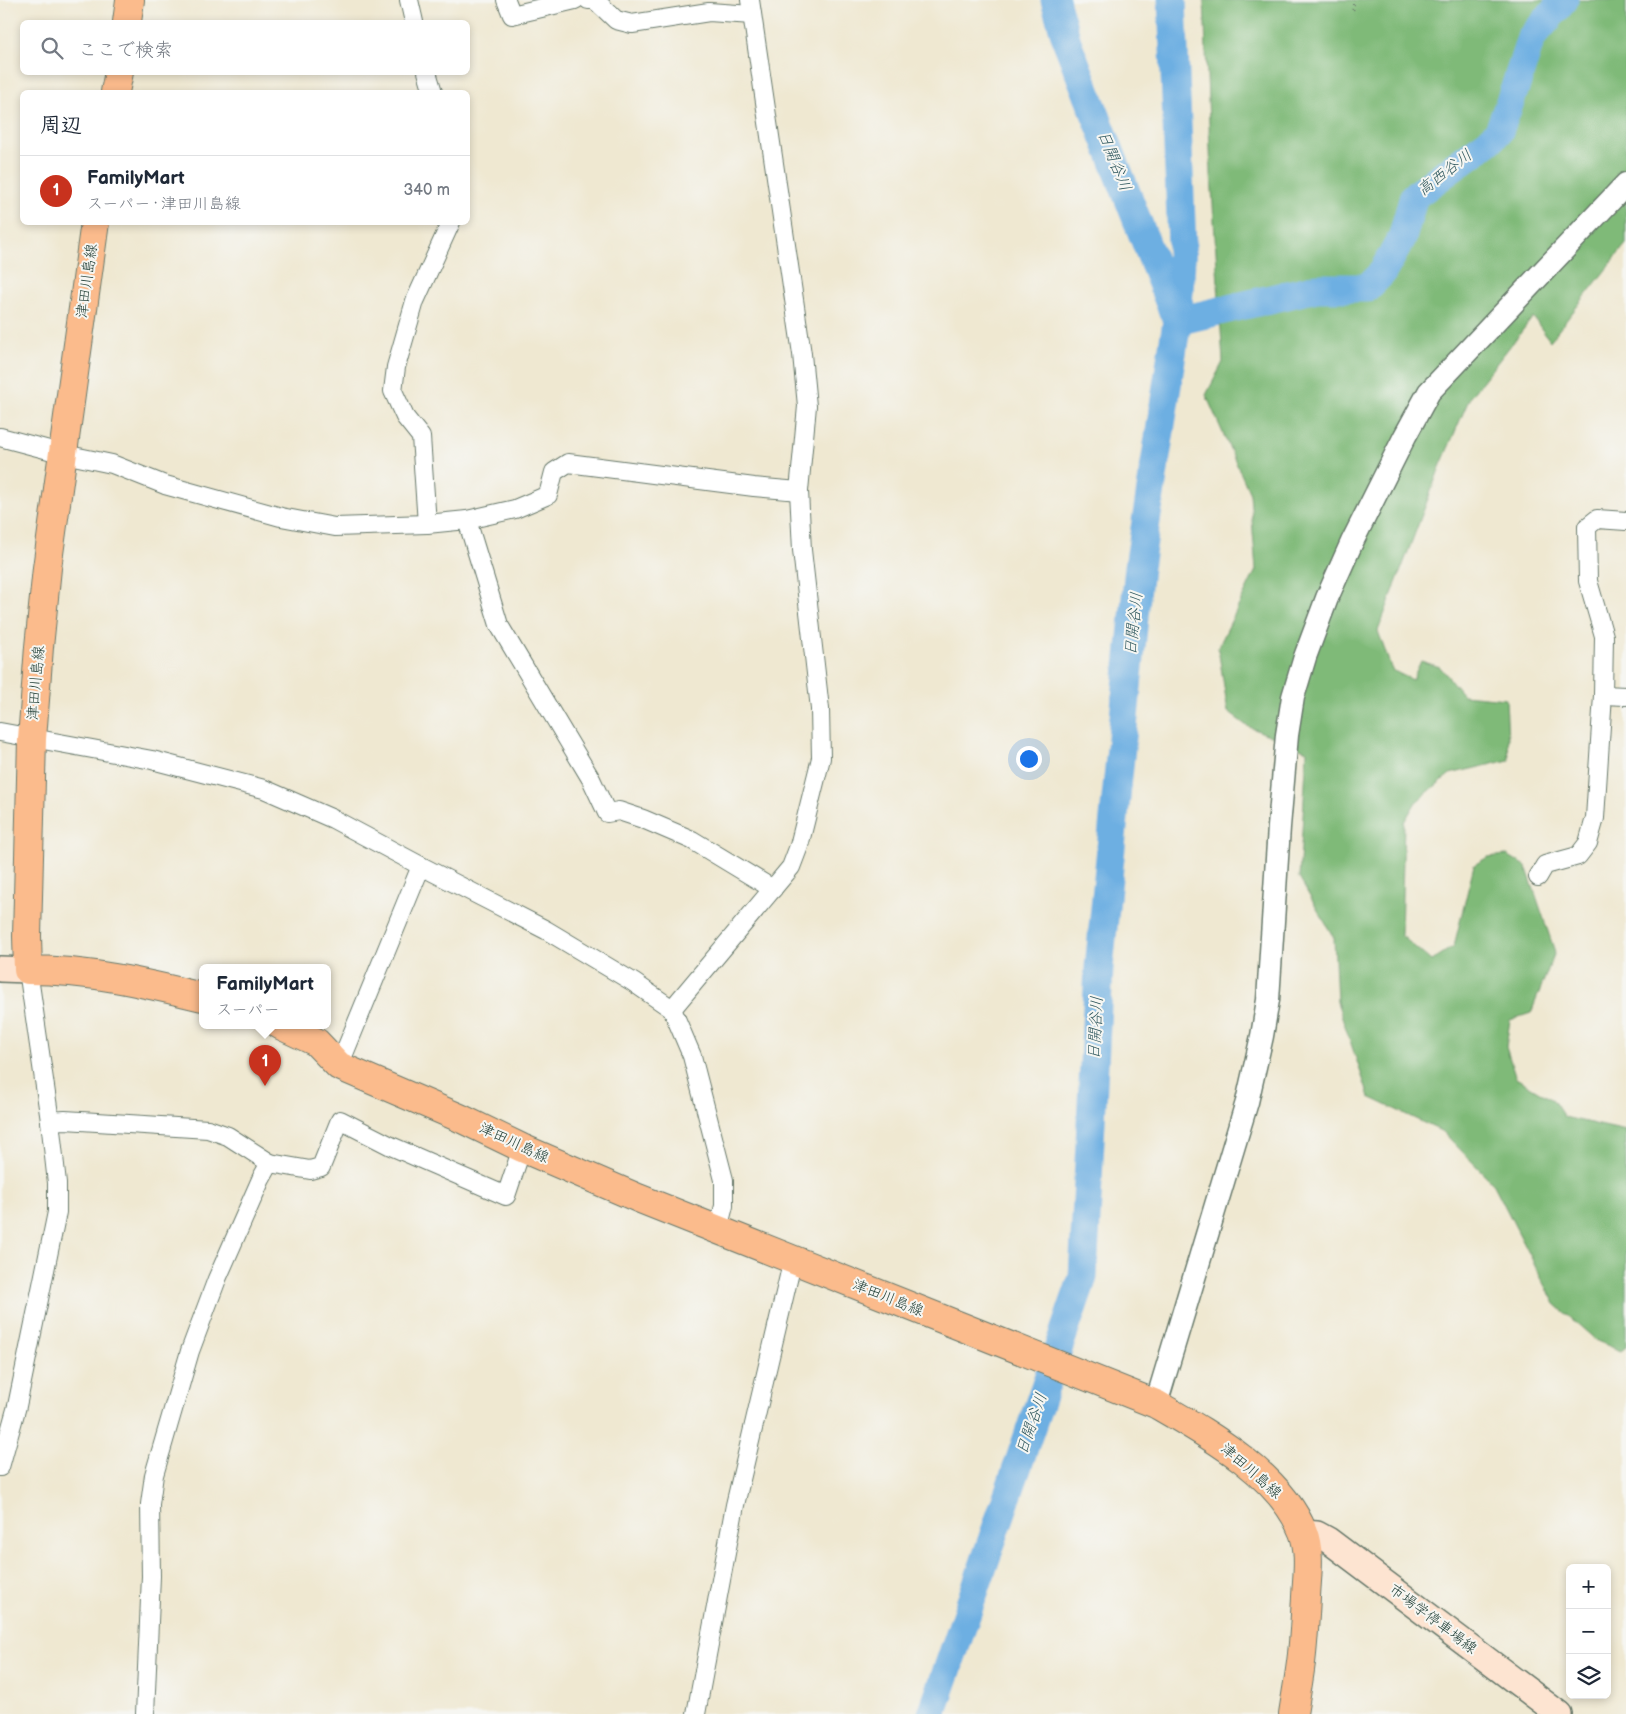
<!DOCTYPE html>
<html lang="ja">
<head>
<meta charset="utf-8">
<style>
	:root { --surface:#fff; --page:#f2f2f3; --text:#1f2937; --muted:#747a83; --line:#e0e1e3; --accent:#c8321e }
	body { margin:0; font-family:"Balsamiq Sans","Klee One",sans-serif; background:var(--page); color:var(--text) }
	.controls { position:absolute; right:15px; bottom:15px; display:grid; overflow:hidden; border-radius:8px; box-shadow:0 2px 8px #0003 }
	.controls button { width:45px; height:45px; display:grid; place-items:center; padding:0; border:0; border-bottom:1px solid var(--line); background:var(--surface); color:var(--text); font:25px sans-serif }
	.you { position:absolute; left:1028px; top:758px; width:18px; height:18px; margin:-12px; border:4px solid #fff; border-radius:50%; background:#1a73e8; box-shadow:0 0 0 8px #1a73e833 }
	.badge { display:grid; place-items:center; width:32px; height:32px; border-radius:50%; background:var(--accent); color:#fff; font-size:16px; font-weight:700 }
	.pin { position:absolute; translate:-50% -41px; filter:drop-shadow(0 1px 2px #0008) }
	.pin::after { content:''; position:absolute; top:26px; width:18px; height:15px; background:inherit; clip-path:polygon(0 0,100% 0,50% 100%) }
	.popup { position:absolute; left:199px; top:964px; width:132px; height:65px; box-sizing:border-box; display:grid; place-content:center; border-radius:8px; background:var(--surface); filter:drop-shadow(0 1px 4px #0005); font-size:16px; white-space:nowrap; color:var(--muted) }
	.popup b { font-size:19px; color:var(--text) }
	.popup::after { content:''; position:absolute; left:50%; top:100%; margin-left:-10px; border:10px solid transparent; border-top-color:var(--surface) }
	.list { margin:0; padding:0; list-style:none }
	h2 { display:flex; justify-content:space-between; align-items:center; height:65px; margin:0; padding:0 20px; font-size:21px }
	h2 small { font-size:16px; font-weight:400; color:var(--muted) }
	.list li { display:grid; grid-template-columns:32px 1fr auto; gap:15px; align-items:center; box-sizing:border-box; height:70px; padding:0 20px; border-top:1px solid var(--line) }
	.list b { display:block; font-size:19px; white-space:nowrap }
	.list p { margin:0; font-size:16px; white-space:nowrap; color:var(--muted) }
	.list em { font-size:16px; font-style:normal; color:var(--muted) }
	.icon { flex:none; width:28px; height:28px; fill:none; stroke:currentColor; stroke-width:2; stroke-linecap:round; stroke-linejoin:round }
	.map { position:relative; flex:none; width:1626px; height:1714px; overflow:hidden }
	.search { position:absolute; background:var(--surface); box-shadow:0 2px 8px #0003; left:20px; top:20px; width:450px; height:55px; display:flex; align-items:center; gap:12px; box-sizing:border-box; padding:0 18px; border-radius:8px; color:var(--muted); font-size:19px }
	.panel { position:absolute; background:var(--surface); box-shadow:0 2px 8px #0003; left:20px; top:90px; width:450px; height:135px; border-radius:8px }
	.map>svg:first-child { display:block }
</style>
</head>
<body>
<div class="map">
<svg width="1626" height="1714" viewBox="0 0 1626 1714">
	<rect width="100%" height="100%" fill="#f6f6f2"/>
	<filter id="ink" filterUnits="userSpaceOnUse"><feTurbulence type="fractalNoise" baseFrequency=".02" numOctaves="2"/><feDisplacementMap in="SourceGraphic" scale="10" xChannelSelector="R" yChannelSelector="G"/><feConvolveMatrix kernelMatrix="1 2 1 2 8 2 1 2 1" color-interpolation-filters="sRGB"/></filter>
	<filter id="wash" filterUnits="userSpaceOnUse"><feTurbulence type="fractalNoise" baseFrequency=".0096" numOctaves="4" result="noise"/><feDisplacementMap in="SourceGraphic" scale="20" xChannelSelector="R" yChannelSelector="G"/><feGaussianBlur stdDeviation="1.12" result="paint"/><feColorMatrix in="noise" values="0 0 0 0 0 0 0 0 0 0 0 0 0 0 0 0 0 1.4 0 .05"/><feComposite in="paint" operator="in"/></filter>
	<g filter="url(#wash)">
		<rect width="100%" height="100%" fill="#efe8d1"/>
		<path fill="#7fba78" stroke="#4f7c56" d="M1204,0H1626V244L1550,341L1533,317L1470,397L1440,467L1378,631L1392,670L1412,680L1421,661L1440,667L1463,695L1506,699L1509,760L1450,774L1416,802L1404,822L1401,935L1431,961L1454,946L1474,865L1488,857L1507,855L1526,866L1555,952L1531,1013L1510,1020L1506,1047L1516,1078L1553,1100L1564,1117L1626,1131V1347L1621,1351L1597,1341L1555,1304L1493,1183L1443,1132L1369,1097L1337,1002L1334,938L1299,878L1307,751L1247,726L1228,712L1218,648L1256,570L1250,494L1206,395L1223,362L1211,174Z"/>
		<g fill="none" stroke-linecap="round" stroke-linejoin="round">
			<g stroke="#6dafe2" stroke-width="29">
				<path d="M1055,0L1067,42L1174,314"/>
				<path d="M1177,321L1317,288H1367L1382,273L1402,238L1414,196L1488,142L1499,131L1515,88L1531,38L1564,0"/>
				<path d="M932,1714L1083,1277L1099,968L1139,567L1177,321L1182,246L1172,0"/>
			</g>
		</g>
	</g>
	<g filter="url(#ink)">
		<g fill="none" stroke-linecap="round" stroke-linejoin="round">
			<defs>
				<g id="minor">
					<path d="M409,0L414,22"/>
					<path d="M506,0L512,15L575,0"/>
					<path d="M588,0H595L616,20L632,24L709,12L752,15"/>
					<path d="M427,72L433,92"/>
					<path d="M0,437L64,454L112,464L165,485L281,517L335,527L427,524L467,520L515,509L548,495L554,472L568,463L754,487L799,491"/>
					<path d="M467,520L499,625L591,779L607,813L619,811L643,819L692,840L773,889"/>
					<path d="M427,524L421,437L405,417L393,391L396,367L415,301L451,222"/>
					<path d="M1603,695L1626,696"/>
					<path d="M0,732L152,760L264,789L333,819L421,866L546,930L633,982L672,1009L692,1056L724,1180V1206L718,1229"/>
					<path d="M1538,877L1545,865L1578,856L1588,843L1595,818L1603,695L1604,636L1588,581L1587,527L1597,519L1626,521"/>
					<path d="M672,1009L791,867L799,846L821,758L820,709L802,550L799,491L807,406L802,354L750,0"/>
					<path d="M339,1066L421,866"/>
					<path d="M50,1121L65,1120L208,1129L228,1136L270,1163L261,1179L217,1279L190,1351L154,1475L150,1504L151,1576L145,1714"/>
					<path d="M270,1163L310,1170L321,1167L340,1120L391,1146L506,1196L522,1148"/>
					<path d="M0,1467L17,1406L57,1212V1183L50,1121L28,970"/>
					<path d="M696,1714L735,1505L793,1259"/>
				</g>
				<path id="tertiary" d="M1156,1404L1247,1102L1262,1036L1268,1000L1279,827L1287,735L1293,697L1305,657L1327,598L1352,542L1405,436L1429,392L1626,184"/>
				<g id="secondary">
					<path d="M0,969L28,970"/>
					<path d="M1303,1533L1317,1534L1328,1540L1559,1714"/>
				</g>
				<g id="primary">
					<path d="M127,22L130,0"/>
					<path d="M115,92L119,72"/>
					<path d="M95,222L47,568L39,647L32,739L27,936L28,970C88,970 145,983 202,997"/>
					<path d="M280,1025L316,1042L339,1066L460,1118L522,1148L638,1198L1156,1404C1208,1434 1280,1474 1303,1532C1311,1553 1307,1575 1306,1597C1305,1615 1304,1635 1302,1654C1300,1674 1296,1694 1293,1714"/>
				</g>
			</defs>
			<use href="#minor" stroke="#68796b" stroke-width="20"/>
			<use href="#tertiary" stroke="#68796b" stroke-width="25"/>
			<use href="#secondary" stroke="#68796b" stroke-width="28"/>
			<use href="#primary" stroke="#68796b" stroke-width="30"/>
			<path stroke="#68796b" stroke-width="3" stroke-dasharray="1 4" stroke-linecap="butt" d="M1353,10L1354,0"/>
			<use href="#minor" stroke="#fff" stroke-width="18"/>
			<use href="#tertiary" stroke="#fff" stroke-width="22"/>
			<use href="#secondary" stroke="#fde4d1" stroke-width="25"/>
			<use href="#primary" stroke="#fbbb8c" stroke-width="28"/>
		</g>
	</g>
	<g text-anchor="middle" dominant-baseline="central" stroke-width="4" stroke-linejoin="round" paint-order="stroke">
		<g font-size="15" fill="#1f3d34" stroke="#f6f6f2">
			<text transform="translate(87 281) rotate(-82)">津田川島線</text>
			<text transform="translate(36 683) rotate(-85)">津田川島線</text>
			<text transform="translate(514 1143) rotate(25)">津田川島線</text>
			<text transform="translate(888 1298) rotate(22)">津田川島線</text>
			<text transform="translate(1251 1471) rotate(41)">津田川島線</text>
			<text transform="translate(1433 1619) rotate(37)">市場学停車場線</text>
		</g>
		<g font-size="16" font-style="italic" fill="#325a60" stroke="#f6f6f2">
			<text transform="translate(1114 161) rotate(68)">日開谷川</text>
			<text transform="translate(1445 173) rotate(-38)">高西谷川</text>
			<text transform="translate(1134 624) rotate(-84)">日開谷川</text>
			<text transform="translate(1096 1028) rotate(-87)">日開谷川</text>
			<text transform="translate(1032 1424) rotate(-71)">日開谷川</text>
		</g>
	</g>
</svg>
<div class="controls">
<button>+</button>
<button>−</button>
<button><svg class="icon" aria-label="layers" viewBox="0 0 24 24"><path d="M12 4l9 5-9 5-9-5zM3 14l9 5 9-5"/></svg></button>
</div>
<div class="you"></div>
<div class="pin badge" style="left:265px;top:1086px">1</div>
<div class="popup"><b>FamilyMart</b>スーパー</div>
<div class="search"><svg class="icon" aria-label="search" viewBox="0 0 24 24"><circle cx="10" cy="10" r="6"/><path d="M15 15l6 6"/></svg>ここで検索</div>
<section class="panel">
<h2>周辺<small></small></h2>
<ul class="list">
<li><span class="badge">1</span><div><b>FamilyMart</b><p>スーパー · 津田川島線</p></div><em>340 m</em></li>
</ul>
</section>
</div>
</body>
</html>
